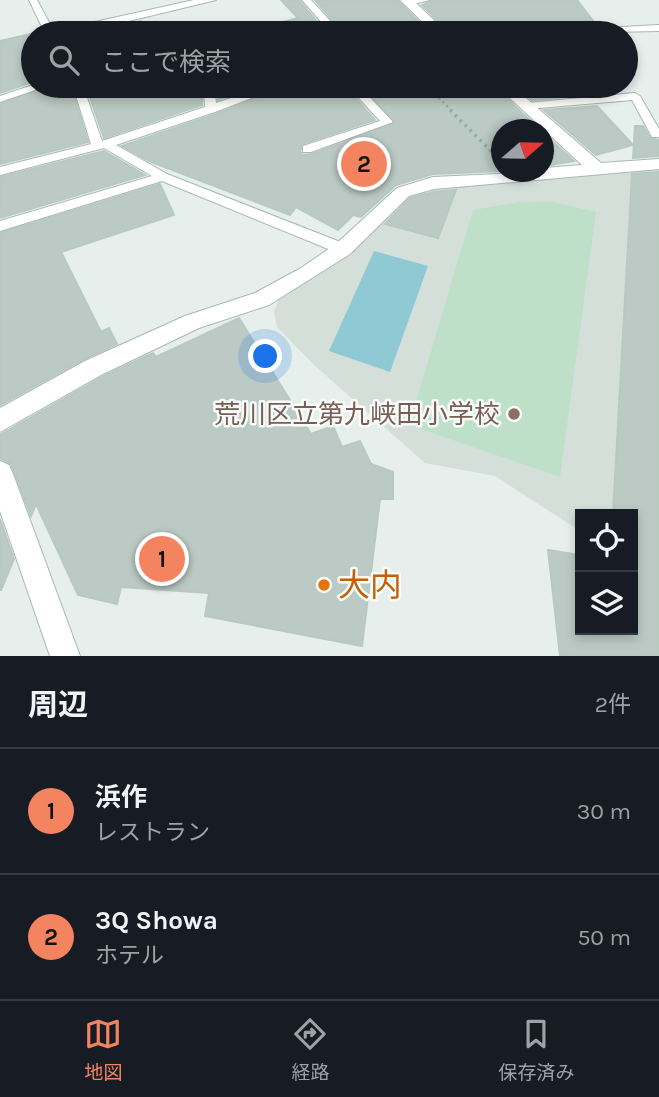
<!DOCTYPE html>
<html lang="ja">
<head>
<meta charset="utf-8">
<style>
	:root { --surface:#171b24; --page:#242831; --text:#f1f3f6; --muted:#9ea1a6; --line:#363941; --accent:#f4845f }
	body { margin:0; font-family:Karla,"Noto Sans JP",sans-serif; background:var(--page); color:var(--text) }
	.controls { position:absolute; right:21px; bottom:21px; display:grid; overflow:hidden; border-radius:0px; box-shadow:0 4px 10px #0003 }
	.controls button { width:63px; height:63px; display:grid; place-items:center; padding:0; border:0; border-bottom:2px solid var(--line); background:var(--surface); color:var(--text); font:35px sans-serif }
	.compass { position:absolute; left:491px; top:119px; width:63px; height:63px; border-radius:50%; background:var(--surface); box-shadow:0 4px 10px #0003; rotate:70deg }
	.you { position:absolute; left:266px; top:357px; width:24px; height:24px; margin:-18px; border:5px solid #fff; border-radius:50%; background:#1a73e8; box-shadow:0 0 0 10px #1a73e833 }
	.badge { display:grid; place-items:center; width:46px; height:46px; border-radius:50%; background:var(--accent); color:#111; font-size:23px; font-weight:700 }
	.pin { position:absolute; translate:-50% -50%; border:4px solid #fff; box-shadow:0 2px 7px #0006 }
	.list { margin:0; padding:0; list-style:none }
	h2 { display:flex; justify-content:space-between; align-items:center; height:91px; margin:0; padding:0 28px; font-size:30px }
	h2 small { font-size:23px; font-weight:400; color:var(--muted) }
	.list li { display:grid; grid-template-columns:46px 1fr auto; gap:21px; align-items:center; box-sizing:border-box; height:126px; padding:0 28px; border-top:2px solid var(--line) }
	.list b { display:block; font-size:26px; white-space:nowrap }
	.list p { margin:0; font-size:23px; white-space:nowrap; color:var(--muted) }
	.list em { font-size:23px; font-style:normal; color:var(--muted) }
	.icon { flex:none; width:38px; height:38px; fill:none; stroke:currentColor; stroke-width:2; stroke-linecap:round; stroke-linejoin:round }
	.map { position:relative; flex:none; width:659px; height:656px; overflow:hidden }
	.search { position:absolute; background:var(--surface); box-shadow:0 4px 10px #0003; left:21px; right:21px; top:21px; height:77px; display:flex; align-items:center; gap:18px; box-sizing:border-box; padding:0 24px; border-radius:38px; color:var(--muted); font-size:26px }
	.sheet { height:343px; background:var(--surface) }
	nav { display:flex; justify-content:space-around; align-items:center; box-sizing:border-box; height:98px; border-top:2px solid var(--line); background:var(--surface); font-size:19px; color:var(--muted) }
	nav a { display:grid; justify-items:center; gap:4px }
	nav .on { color:var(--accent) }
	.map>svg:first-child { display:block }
</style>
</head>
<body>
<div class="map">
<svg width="659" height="656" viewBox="0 0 659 656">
	<rect width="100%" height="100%" fill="#e6efeb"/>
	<path fill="#d4dfda" d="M659,169V565L633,555V514H580V531L495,476L425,463L314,365L277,327L274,312L279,298L349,253L410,196L433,188Z"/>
	<path fill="#bfe0c8" d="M549,201L596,212L560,477L409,425L473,210L519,202Z"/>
	<path fill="#8ec9d4" d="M374,251L428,266L390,372L329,351Z"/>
	<g fill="#bbcac4" stroke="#b8c9c2" stroke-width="2">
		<path d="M281,0H299L318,23L293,33H242L298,18Z"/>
		<path d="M315,0H397L430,33H319L333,30L335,23Z"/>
		<path d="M433,0H577L597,26L566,27L558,29L559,31L450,33L422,5Z"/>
		<path d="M141,21L150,33H89Z"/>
		<path d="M39,32L33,33V82L0,93V41Z"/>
		<path d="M49,86H71L88,142L0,164V104Z"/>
		<path d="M86,86H202V105L104,138Z"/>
		<path d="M217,86H260L218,100Z"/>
		<path d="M286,86H345L375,120L302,144L300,152L303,155L312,154L395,123L362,86H494L540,130H501V171L433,174L396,185L361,217L353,215L338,230L296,207L290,215L149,161L122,146L216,114Z"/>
		<path d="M516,86H580L588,95L532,100Z"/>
		<path d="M597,106L633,145L596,155L544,110Z"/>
		<path d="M635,126H643L650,138L659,140V156L633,158Z"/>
		<path d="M543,133L574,161L543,166Z"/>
		<path d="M104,151L145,175L0,218V177Z"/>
		<path d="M659,172V656H560L548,550L580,555V630H633V514H613L632,174Z"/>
		<path d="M160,184L174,215L61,252L101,332L109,328L117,344L84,359L0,405V233Z"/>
		<path d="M456,190L438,238L385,224L410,198L434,192Z"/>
		<path d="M239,318L311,434L333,426L342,447L360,441L371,464L393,472V499H380L362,646L205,616L209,593L121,587L117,604L78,595L36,504L31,516L11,464L0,458V435L102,377L153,353L156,357Z"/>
		<path d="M0,519L14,559L1,590H0Z"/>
	</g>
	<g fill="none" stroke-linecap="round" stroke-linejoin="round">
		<defs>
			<g id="lane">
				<path d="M29,0H37L55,33H45Z"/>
				<path d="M302,0H311L332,23V27L310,33H296L323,24Z"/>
				<path d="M405,0H430L408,5L405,4Z"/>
				<path d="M659,25V31L561,33L566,30Z"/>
				<path d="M33,85L47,86L0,102V96Z"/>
				<path d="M73,86H83L102,141L205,107L204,86H214L216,103L268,86H283L215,112L116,145L167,174L348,245L350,249L348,253H338L162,181L0,231V221L152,176L104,148L0,175V167L91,144Z"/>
				<path d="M348,86H359L393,122L311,152H303V146L380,121Z"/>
				<path d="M635,93L640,96L659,129V137H652L632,100L527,109L522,106L527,103Z"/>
			</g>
			<g id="street">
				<path d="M194,0H216L79,33H57L63,29Z"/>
				<path d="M400,0H413L447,33H434Z"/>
				<path d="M497,86H512L601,163L659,159V169L434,189L409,196L350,254L269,305L199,328L101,375L0,432V408L85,361L185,316L255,293L301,268L336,244L397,188L433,177L544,172V168L582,165Z"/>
				<path d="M0,461L9,465L13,474L80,656H50L0,511Z"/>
			</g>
		</defs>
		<use href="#lane" stroke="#a8b8b2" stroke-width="2"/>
		<use href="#street" stroke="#a8b8b2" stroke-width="2"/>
		<path stroke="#86b3a5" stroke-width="2.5" stroke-dasharray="2 3.5" stroke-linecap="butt" d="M427,86L452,111"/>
		<path stroke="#86b3a5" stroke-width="3.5" stroke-dasharray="2.5 4.5" stroke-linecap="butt" d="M450,110L495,155"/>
		<use href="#lane" fill="#fff" fill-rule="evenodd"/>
		<use href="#street" fill="#fff" fill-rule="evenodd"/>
	</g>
	<circle fill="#8d6e63" stroke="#f7fbf9" stroke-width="2.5" cx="514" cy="414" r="7"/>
	<circle fill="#e8710a" stroke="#f7fbf9" stroke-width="2.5" cx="324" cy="585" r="7"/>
	<g text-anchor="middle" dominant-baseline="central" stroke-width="5" stroke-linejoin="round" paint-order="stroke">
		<g font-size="26" fill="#785e54" stroke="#f7fbf9" text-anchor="end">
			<text x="500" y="414">荒川区立第九峡田小学校</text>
		</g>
		<g font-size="32" fill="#c56008" stroke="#f7fbf9" text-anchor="start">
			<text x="338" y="585">大内</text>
		</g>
	</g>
</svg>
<div class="controls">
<button><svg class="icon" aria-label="locate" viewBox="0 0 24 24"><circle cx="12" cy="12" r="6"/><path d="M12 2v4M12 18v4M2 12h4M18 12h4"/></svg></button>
<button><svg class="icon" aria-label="layers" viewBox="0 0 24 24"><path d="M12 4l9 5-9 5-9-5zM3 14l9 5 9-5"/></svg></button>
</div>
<svg class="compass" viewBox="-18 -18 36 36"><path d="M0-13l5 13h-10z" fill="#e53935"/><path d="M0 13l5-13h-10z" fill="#9ea1a6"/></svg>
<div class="you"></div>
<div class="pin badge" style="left:162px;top:559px">1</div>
<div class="pin badge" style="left:364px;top:164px">2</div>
<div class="search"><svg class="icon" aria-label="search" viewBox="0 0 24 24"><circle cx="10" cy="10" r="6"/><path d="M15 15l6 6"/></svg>ここで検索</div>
</div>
<section class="sheet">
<h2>周辺<small>2件</small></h2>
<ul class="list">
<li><span class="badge">1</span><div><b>浜作</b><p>レストラン</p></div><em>30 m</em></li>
<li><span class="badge">2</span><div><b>3Q Showa</b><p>ホテル</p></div><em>50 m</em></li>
</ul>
</section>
<nav>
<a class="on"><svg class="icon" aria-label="map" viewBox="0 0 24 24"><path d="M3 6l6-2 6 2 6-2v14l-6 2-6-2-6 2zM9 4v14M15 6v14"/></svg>地図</a>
<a><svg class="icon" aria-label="directions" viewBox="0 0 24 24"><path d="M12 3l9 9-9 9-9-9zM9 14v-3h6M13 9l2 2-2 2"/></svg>経路</a>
<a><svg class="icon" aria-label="saved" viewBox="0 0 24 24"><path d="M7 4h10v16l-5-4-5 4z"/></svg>保存済み</a>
</nav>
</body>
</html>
